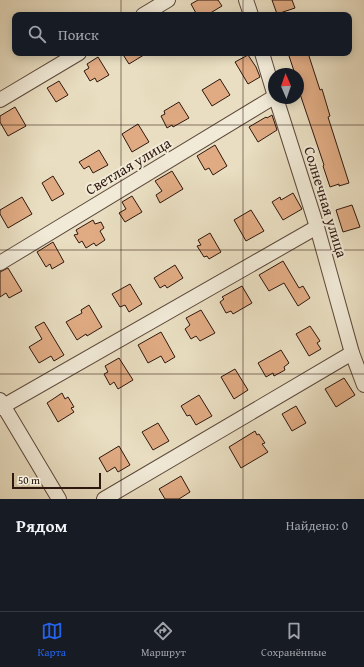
<!DOCTYPE html>
<html lang="ru">
<head>
<meta charset="utf-8">
<style>
	:root { --surface:#171b24; --page:#20242c; --text:#f1f3f6; --muted:#9ea1a6; --line:#363941; --accent:#2563eb }
	body { margin:0; font-family:"Gentium Book Plus",serif; background:var(--page); color:var(--text) }
	.compass { position:absolute; left:268px; top:68px; width:36px; height:36px; border-radius:50%; background:var(--surface); box-shadow:0 2px 10px #0003; rotate:358deg }
	.scale { position:absolute; left:12px; bottom:10px; width:89px; box-sizing:border-box; padding-left:4px; border:2px solid #2e170f; border-top:0; font-size:11px; line-height:14px; white-space:nowrap; color:#2e170f; -webkit-text-stroke:3px #f1ead7; paint-order:stroke }
	.list { margin:0; padding:0; list-style:none }
	h2 { display:flex; justify-content:space-between; align-items:center; height:52px; margin:0; padding:0 16px; font-size:17px }
	h2 small { font-size:13px; font-weight:400; color:var(--muted) }
	.icon { flex:none; width:22px; height:22px; fill:none; stroke:currentColor; stroke-width:2; stroke-linecap:round; stroke-linejoin:round }
	.map { position:relative; flex:none; width:364px; height:499px; overflow:hidden }
	.search { position:absolute; background:var(--surface); box-shadow:0 2px 10px #0003; left:12px; right:12px; top:12px; height:44px; display:flex; align-items:center; gap:10px; box-sizing:border-box; padding:0 14px; border-radius:8px; color:var(--muted); font-size:15px }
	.sheet { height:112px; background:var(--surface) }
	nav { display:flex; justify-content:space-around; align-items:center; box-sizing:border-box; height:56px; border-top:1px solid var(--line); background:var(--surface); font-size:11px; color:var(--muted) }
	nav a { display:grid; justify-items:center; gap:2px }
	nav .on { color:var(--accent) }
	.map>svg:first-child { display:block }
</style>
</head>
<body>
<div class="map">
<svg width="364" height="499" viewBox="0 0 364 499">
	<rect width="100%" height="100%" fill="#e9dec1"/>
	<filter id="stains"><feTurbulence type="fractalNoise" baseFrequency=".005" numOctaves="4"/><feColorMatrix values="0 0 0 0 .2 0 0 0 0 .09 0 0 0 0 .02 0 0 0 .5 -.17"/></filter>
	<radialGradient id="worn" r=".72"><stop offset=".6" stop-color="#630" stop-opacity="0"/><stop offset="1" stop-color="#630" stop-opacity=".3"/></radialGradient>
	<g fill="#e0ab83" stroke="#2e170f">
		<path d="M198,0H218L222,6L207,15H197L191,4Z"/>
		<path d="M272,0H292L295,8L277,14Z"/>
		<path d="M122,53H147L129,64Z"/>
		<path d="M288,53H308L320,90L322,89L330,116L328,117L349,183L339,186V184L330,187L323,166L324,165L298,88V74H295Z"/>
		<path d="M248,55L256,67L260,77L248,84L235,62Z"/>
		<path d="M98,57L109,75L97,82L95,78L90,81L84,71L89,68L87,64Z"/>
		<path d="M220,79L230,95L212,106L202,90Z"/>
		<path d="M59,81L68,95L56,102L47,88Z"/>
		<path d="M179,102L189,118L173,127L172,125L167,128L161,116L165,114L164,111Z"/>
		<path d="M15,107L26,126L8,136L0,122V116Z"/>
		<path d="M272,115L277,130L258,142L249,127L266,117L267,118Z"/>
		<path d="M138,124L149,142L132,152L122,134Z"/>
		<path d="M215,145L227,166L213,175L209,168L205,170L197,156Z"/>
		<path d="M99,150L108,165L93,173L89,166L84,169L79,162Z"/>
		<path d="M172,171L183,189L160,203L156,195L162,191L155,181Z"/>
		<path d="M53,176L64,194L52,201L42,183Z"/>
		<path d="M293,193L302,209L283,220L272,202L280,197L281,200Z"/>
		<path d="M132,196L142,212L125,222L119,213L126,209L122,202Z"/>
		<path d="M22,197L32,214L8,228L0,214V210Z"/>
		<path d="M352,205L360,227L343,232L336,210Z"/>
		<path d="M251,210L264,231L246,241L234,220Z"/>
		<path d="M93,220L95,224L101,222L104,228L100,231L105,240L96,246L94,243L86,248L82,241L79,243L74,235L78,234L76,230Z"/>
		<path d="M210,233L221,252L209,259L207,256L204,257L197,246L201,245L198,240Z"/>
		<path d="M53,242L64,262L52,269L50,264L46,267L37,252Z"/>
		<path d="M283,261L299,288L303,286L310,298L298,306L284,283L269,291L259,275Z"/>
		<path d="M175,265L183,278L167,288L165,285L160,288L154,278Z"/>
		<path d="M8,268L22,291L9,298L6,293L0,297V272Z"/>
		<path d="M130,284L142,304L129,312L125,305L120,307L112,294Z"/>
		<path d="M242,286L252,303L233,314L231,311L226,313L220,302L224,299L222,297Z"/>
		<path d="M89,305L102,327L87,336L86,334L77,340L66,322L82,313L81,310Z"/>
		<path d="M201,310L215,333L200,341L196,336L191,339L185,329L190,325L186,318Z"/>
		<path d="M44,322L64,355L54,361L51,356L39,363L29,347L42,339L35,327Z"/>
		<path d="M310,326L320,341L317,343L321,349L309,356L296,334Z"/>
		<path d="M161,332L175,357L165,363L161,356L148,363L138,345Z"/>
		<path d="M281,350L289,363L284,367L285,370L274,376L273,373L266,377L258,363Z"/>
		<path d="M119,358L133,380L118,389L114,382L110,385L104,374L108,372L105,366Z"/>
		<path d="M235,369L248,390L234,399L221,377Z"/>
		<path d="M344,378L355,395L336,407L325,389Z"/>
		<path d="M62,393L65,399L68,397L74,407L71,408L74,412L58,422L47,403Z"/>
		<path d="M199,395L212,416L196,425L190,415L187,416L181,406Z"/>
		<path d="M296,406L306,423L292,431L282,414Z"/>
		<path d="M158,423L169,441L153,450L142,432Z"/>
		<path d="M255,431L257,435L259,434L265,443L262,444L268,452L241,468L229,447Z"/>
		<path d="M119,446L130,465L118,472L115,467L107,472L99,458Z"/>
		<path d="M181,476L190,492L179,499H165L159,489Z"/>
	</g>
	<g fill="none" stroke-linecap="round" stroke-linejoin="round">
		<defs>
			<g id="street">
				<path d="M246,0L251,15"/>
				<path d="M143,15L168,0"/>
				<path d="M262,53L274,93"/>
				<path d="M276,98L317,227L352,353L364,385"/>
				<path d="M0,100L79,53"/>
				<path d="M0,263L274,97"/>
				<path d="M0,400L59,499"/>
				<path d="M0,408L317,227"/>
				<path d="M104,499L352,353"/>
			</g>
		</defs>
		<use href="#street" stroke="#5d493c" stroke-width="16"/>
		<use href="#street" stroke="#f1ead7" stroke-width="14"/>
	</g>
	<path fill="none" stroke="#2e170f" stroke-width="1" stroke-opacity="0.55" d="M121,0V15M243,0V15M121,53V499M243,53V499M0,125H364M0,250H364M0,374H364"/>
	<g text-anchor="middle" dominant-baseline="central" stroke-width="4" stroke-linejoin="round" paint-order="stroke">
		<g font-size="15" fill="#2e170f" stroke="#f1ead7">
			<text transform="translate(128 166) rotate(-31)">Светлая улица</text>
			<text transform="translate(326 202) rotate(73)">Солнечная улица</text>
		</g>
	</g>
	<rect width="100%" height="100%" filter="url(#stains)"/>
	<rect width="100%" height="100%" fill="url(#worn)"/>
</svg>
<svg class="compass" viewBox="-18 -18 36 36"><path d="M0-13l5 13h-10z" fill="#e53935"/><path d="M0 13l5-13h-10z" fill="#9ea1a6"/></svg>
<div class="scale">50 m</div>
<div class="search"><svg class="icon" aria-label="search" viewBox="0 0 24 24"><circle cx="10" cy="10" r="6"/><path d="M15 15l6 6"/></svg>Поиск</div>
</div>
<section class="sheet">
<h2>Рядом<small>Найдено: 0</small></h2>
<ul class="list">
</ul>
</section>
<nav>
<a class="on"><svg class="icon" aria-label="map" viewBox="0 0 24 24"><path d="M3 6l6-2 6 2 6-2v14l-6 2-6-2-6 2zM9 4v14M15 6v14"/></svg>Карта</a>
<a><svg class="icon" aria-label="directions" viewBox="0 0 24 24"><path d="M12 3l9 9-9 9-9-9zM9 14v-3h6M13 9l2 2-2 2"/></svg>Маршрут</a>
<a><svg class="icon" aria-label="saved" viewBox="0 0 24 24"><path d="M7 4h10v16l-5-4-5 4z"/></svg>Сохранённые</a>
</nav>
</body>
</html>
